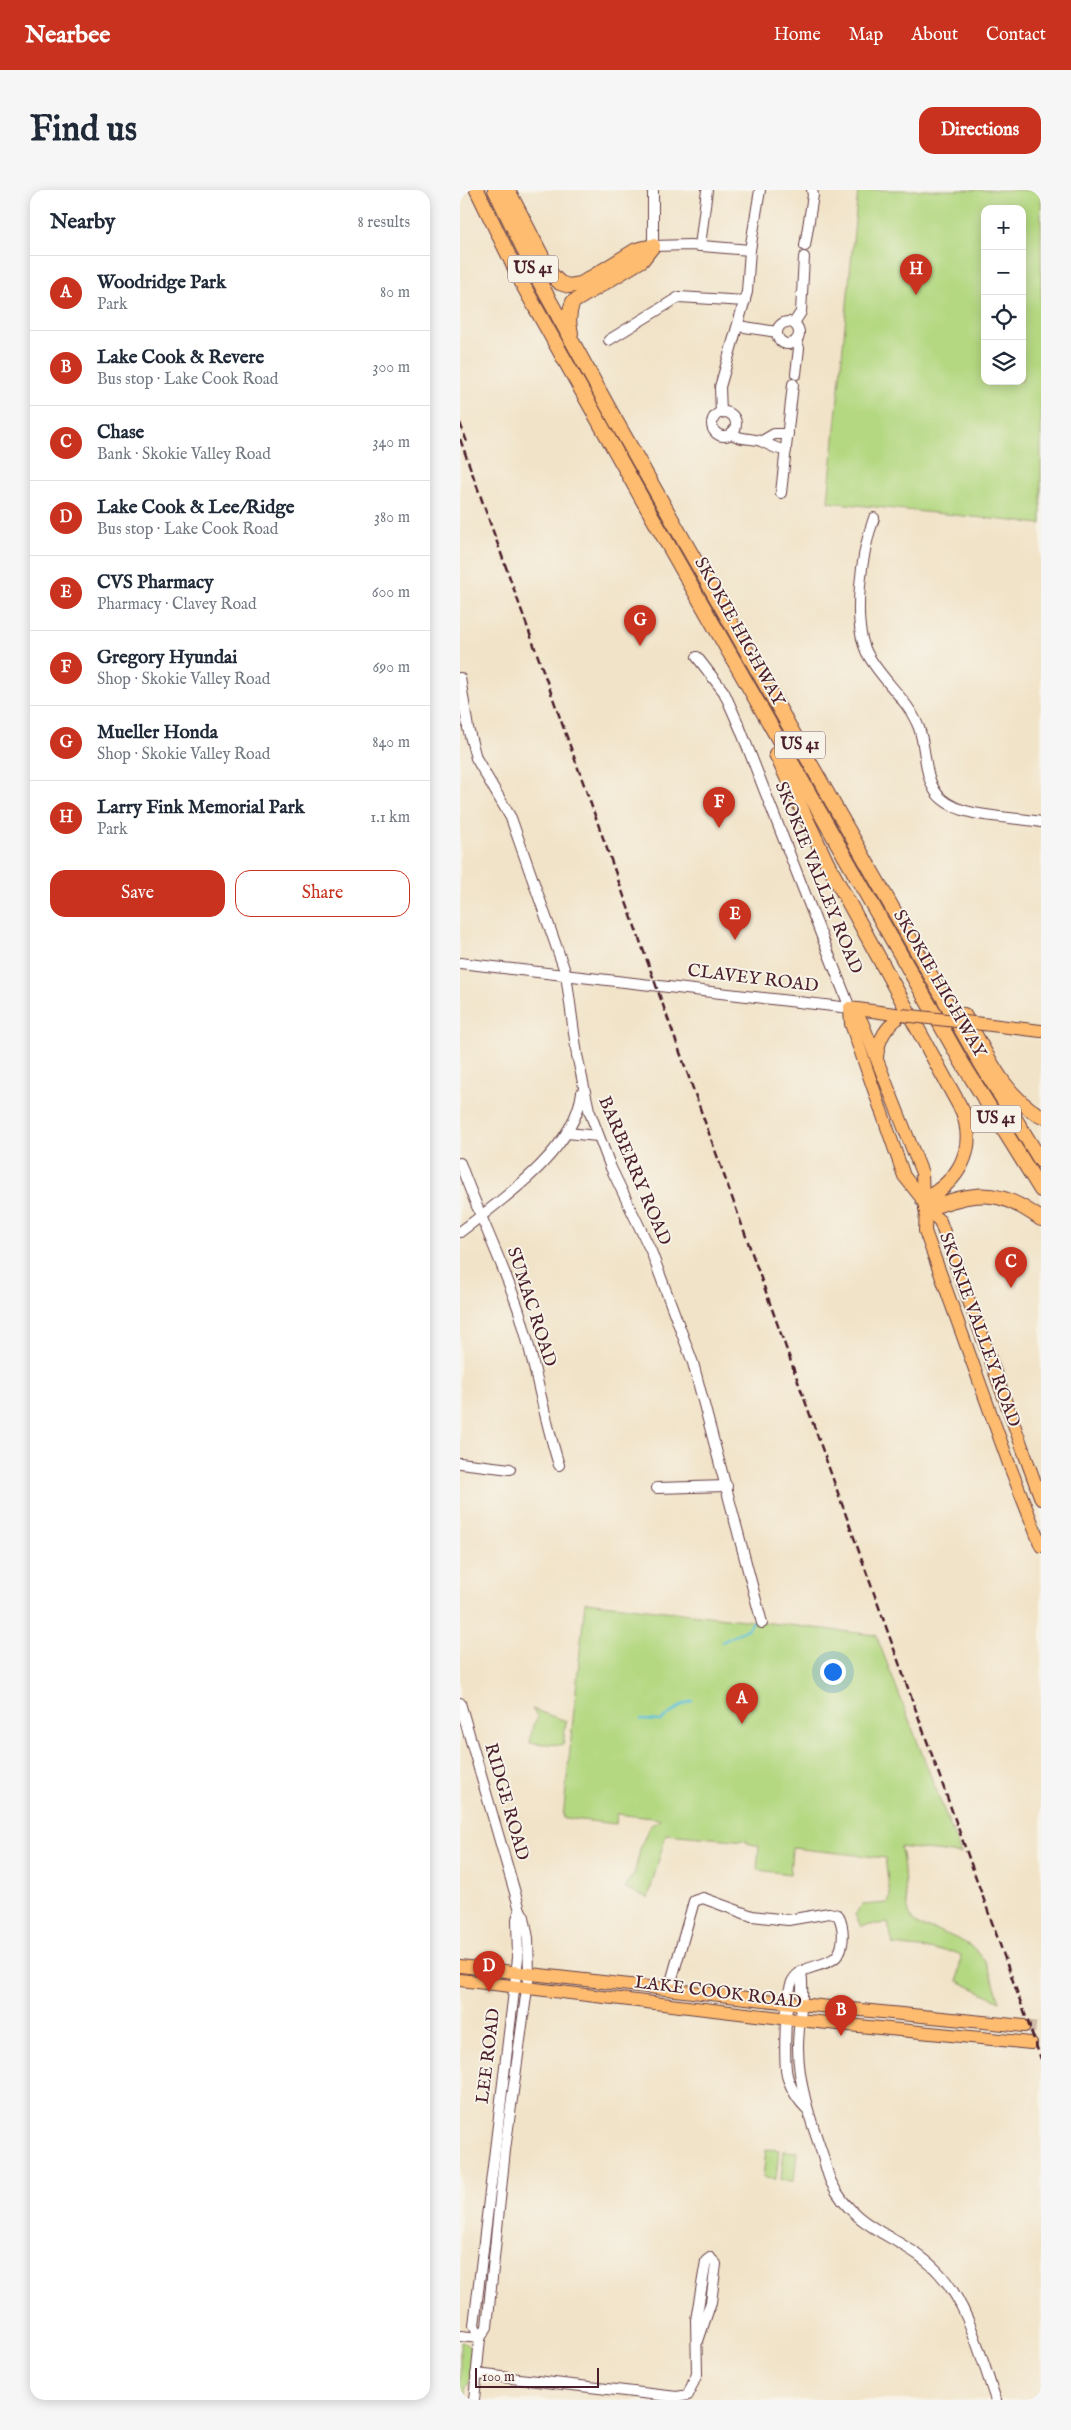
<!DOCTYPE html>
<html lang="en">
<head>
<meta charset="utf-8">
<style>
	:root { --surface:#fff; --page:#f6f6f7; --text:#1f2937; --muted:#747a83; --line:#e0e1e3; --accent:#c8321e }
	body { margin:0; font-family:"IM FELL English",serif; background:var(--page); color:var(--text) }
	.controls { position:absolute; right:15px; top:15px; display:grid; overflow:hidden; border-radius:10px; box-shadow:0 2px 12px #0003 }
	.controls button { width:45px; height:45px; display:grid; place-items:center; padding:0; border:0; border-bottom:1px solid var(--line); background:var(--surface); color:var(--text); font:25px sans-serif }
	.scale { position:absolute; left:15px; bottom:12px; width:124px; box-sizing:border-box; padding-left:5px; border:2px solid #4a1f2b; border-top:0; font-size:14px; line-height:18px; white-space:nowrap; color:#4a1f2b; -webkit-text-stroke:4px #f7f3e8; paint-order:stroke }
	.you { position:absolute; left:372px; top:1481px; width:18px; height:18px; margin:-12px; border:4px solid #fff; border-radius:50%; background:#1a73e8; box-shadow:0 0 0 8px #1a73e833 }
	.badge { display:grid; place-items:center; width:32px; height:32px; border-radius:50%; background:var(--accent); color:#fff; font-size:16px; font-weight:700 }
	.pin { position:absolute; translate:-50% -41px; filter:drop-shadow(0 1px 2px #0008) }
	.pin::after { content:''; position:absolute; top:26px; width:18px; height:15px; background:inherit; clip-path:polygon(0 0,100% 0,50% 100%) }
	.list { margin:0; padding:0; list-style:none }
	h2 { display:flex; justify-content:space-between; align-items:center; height:65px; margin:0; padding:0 20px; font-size:21px }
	h2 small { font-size:16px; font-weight:400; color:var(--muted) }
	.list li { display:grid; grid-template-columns:32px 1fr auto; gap:15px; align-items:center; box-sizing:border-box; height:75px; padding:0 20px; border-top:1px solid var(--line) }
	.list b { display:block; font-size:19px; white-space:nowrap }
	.list p { margin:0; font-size:16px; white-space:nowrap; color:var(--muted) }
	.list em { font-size:16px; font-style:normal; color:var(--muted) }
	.actions { display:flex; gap:10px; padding:15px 20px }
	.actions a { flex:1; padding:11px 0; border:1px solid var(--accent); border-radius:15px; text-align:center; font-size:18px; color:var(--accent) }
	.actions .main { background:var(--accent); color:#fff }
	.icon { flex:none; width:28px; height:28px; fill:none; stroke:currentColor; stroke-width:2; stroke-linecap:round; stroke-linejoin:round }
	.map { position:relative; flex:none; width:581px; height:2210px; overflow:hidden; border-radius:15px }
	header { display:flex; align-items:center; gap:30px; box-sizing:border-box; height:70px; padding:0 25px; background:var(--accent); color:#fff }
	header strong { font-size:24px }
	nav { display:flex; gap:28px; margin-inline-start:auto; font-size:18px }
	.intro { display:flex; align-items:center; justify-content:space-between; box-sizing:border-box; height:120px; padding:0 30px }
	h1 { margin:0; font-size:35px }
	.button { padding:12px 22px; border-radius:15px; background:var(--accent); color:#fff; font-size:18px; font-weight:700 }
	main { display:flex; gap:30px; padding:0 30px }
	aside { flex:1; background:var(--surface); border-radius:15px; box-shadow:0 2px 12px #0003 }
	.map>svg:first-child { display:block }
</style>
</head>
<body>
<header>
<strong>Nearbee</strong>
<nav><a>Home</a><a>Map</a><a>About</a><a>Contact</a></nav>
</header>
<div class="intro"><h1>Find us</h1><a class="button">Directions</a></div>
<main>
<aside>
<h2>Nearby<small>8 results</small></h2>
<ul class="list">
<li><span class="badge">A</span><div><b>Woodridge Park</b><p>Park</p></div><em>80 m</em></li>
<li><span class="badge">B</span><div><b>Lake Cook &amp; Revere</b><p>Bus stop · Lake Cook Road</p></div><em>300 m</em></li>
<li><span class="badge">C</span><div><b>Chase</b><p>Bank · Skokie Valley Road</p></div><em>340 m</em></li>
<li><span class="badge">D</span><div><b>Lake Cook &amp; Lee/Ridge</b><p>Bus stop · Lake Cook Road</p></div><em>380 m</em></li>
<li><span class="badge">E</span><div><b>CVS Pharmacy</b><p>Pharmacy · Clavey Road</p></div><em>600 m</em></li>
<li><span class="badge">F</span><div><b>Gregory Hyundai</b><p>Shop · Skokie Valley Road</p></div><em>690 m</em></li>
<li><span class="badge">G</span><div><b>Mueller Honda</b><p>Shop · Skokie Valley Road</p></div><em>840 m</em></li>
<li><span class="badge">H</span><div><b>Larry Fink Memorial Park</b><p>Park</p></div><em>1.1 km</em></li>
</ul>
<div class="actions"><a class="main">Save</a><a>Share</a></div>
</aside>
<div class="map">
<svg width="581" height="2210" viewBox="0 0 581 2210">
	<rect width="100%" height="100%" fill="#f7f3e8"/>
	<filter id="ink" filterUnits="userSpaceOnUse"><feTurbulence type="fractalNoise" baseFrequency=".02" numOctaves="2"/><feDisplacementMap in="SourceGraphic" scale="10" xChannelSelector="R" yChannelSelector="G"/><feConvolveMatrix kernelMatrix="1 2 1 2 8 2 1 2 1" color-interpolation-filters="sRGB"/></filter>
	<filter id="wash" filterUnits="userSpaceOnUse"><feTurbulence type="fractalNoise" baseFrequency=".0096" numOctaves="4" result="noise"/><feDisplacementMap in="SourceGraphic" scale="20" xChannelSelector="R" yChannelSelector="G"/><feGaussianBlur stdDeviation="1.12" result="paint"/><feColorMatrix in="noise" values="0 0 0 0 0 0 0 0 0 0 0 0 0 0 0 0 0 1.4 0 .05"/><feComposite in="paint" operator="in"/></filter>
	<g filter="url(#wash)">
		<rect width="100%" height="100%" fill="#f1e3c8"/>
		<g fill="#b4d881" stroke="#7f7c56" fill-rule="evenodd">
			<path d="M398,0H581V334L368,312ZM525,19H562V191H525Z"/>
			<path d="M125,1412L416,1445L501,1664L440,1657C447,1675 442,1720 454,1732C460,1738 471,1738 479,1741C526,1760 524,1765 540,1811L498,1791L501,1765L494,1762L433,1755L428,1733L401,1736L395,1725L402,1715L428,1713L430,1705L425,1668L332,1658L330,1684L297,1680L299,1656L287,1653V1651L206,1644L188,1708L165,1698L175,1682L181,1655L190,1636L201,1629L157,1624L156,1634L103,1628Z"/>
			<path d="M72,1519L106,1531L103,1555L70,1553L73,1535L78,1527Z"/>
			<path d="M306,1959L319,1960L316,1989L303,1988Z"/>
			<path d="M324,1961L337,1962L334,1991L321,1990Z"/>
			<path d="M0,2152L6,2153L13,2162L10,2191L6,2197L4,2210H0Z"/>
		</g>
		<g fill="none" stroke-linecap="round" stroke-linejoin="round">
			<g stroke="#5dc0db" stroke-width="2.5">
				<path d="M262,1452L287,1439L295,1430"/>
				<path d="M181,1530L201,1531L222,1515L232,1511"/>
			</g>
		</g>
	</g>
	<g filter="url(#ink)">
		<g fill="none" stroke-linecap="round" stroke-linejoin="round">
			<path stroke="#d0bca9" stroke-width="12" stroke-dasharray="12 6" stroke-linecap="butt" d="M564,1836L581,1838"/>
			<defs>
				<g id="minor">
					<path d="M193,0V56L230,55L290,60"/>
					<path d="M240,56L247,0"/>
					<path d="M345,56L353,5L352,0"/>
					<circle cx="328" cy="143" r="11"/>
					<path d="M334,133L341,122L344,67"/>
					<path d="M278,136L317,142"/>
					<path d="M149,150L219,107L285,111"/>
					<path d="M336,184L339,158L336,151"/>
					<circle cx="264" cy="234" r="12"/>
					<path d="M261,223L260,197L287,102L290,60L300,0"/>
					<path d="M271,243C280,251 293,247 303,252C313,256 314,259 326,260"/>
					<path d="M302,251L314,244H328"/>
					<path d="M321,303L333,194"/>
					<path d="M414,328C402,360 391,431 407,463C421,490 448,509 459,538C467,560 463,593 482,609C505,629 552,626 581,632"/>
					<path d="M0,488L8,538L16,568L51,628L106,784L117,865L129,920L151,978L191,1061L233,1173L302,1433"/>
					<path d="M0,773L390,818L280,538L264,502L237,467"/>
					<path d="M107,943L138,946"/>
					<path d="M0,973C18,1023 42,1071 59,1121C75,1172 83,1225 99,1275"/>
					<path d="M0,1042C43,1009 115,960 122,902"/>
					<path d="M0,1273L50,1279"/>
					<path d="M197,1298L267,1296"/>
					<path d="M0,1513L60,1720L64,1727L68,1748L69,1784L45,1960L27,2137L20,2148L14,2210"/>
					<path d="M341,1782C345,1805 338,1833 338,1857C338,1893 350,1929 362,1963C365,1973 367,1983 371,1992C396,2043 445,2046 479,2083C509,2115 521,2169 536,2210"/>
					<path d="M209,1799L234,1711L243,1708L292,1726L328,1730L369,1723L378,1725C383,1735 384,1743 382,1754C378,1781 345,1770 333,1790C325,1802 323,1876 328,1889C332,1900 338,1910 346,1918"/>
					<path d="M0,2146L20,2148"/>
					<path d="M20,2148L14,2135L58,1768L57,1729L60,1720"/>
					<path d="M16,2184L217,2207L228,2205L237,2184L236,2130L246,2071L250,2068L256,2074L251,2112L238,2151"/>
				</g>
				<g id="major">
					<path d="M390,818L391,834L444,986L463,1010L466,1019L465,1041L549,1274L581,1356"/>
					<path d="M390,818L402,832L462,983L463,1010"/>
					<path d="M390,818L442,825"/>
					<path d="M523,834L581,841"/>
					<path d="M417,867C419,847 426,837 442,825"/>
					<path d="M466,1019L480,1031L581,1309"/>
					<path d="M0,1776L340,1814L564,1836"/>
					<path d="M0,1790L338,1830L571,1853"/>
				</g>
				<g id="highway">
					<path d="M17,0L64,97L181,307L501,871L581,1000"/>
					<path d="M35,0L79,91L152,224L517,867L581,971"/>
					<path d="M48,0L91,84L100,93L109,96L121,94L176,60L193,56"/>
					<path d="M111,143C108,132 108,123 113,112L182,70L193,56"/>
					<path d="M316,564L366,671L503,922C517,961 498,992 463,1010"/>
					<path d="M504,825C525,860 543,907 581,926"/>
					<path d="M466,1019C516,1002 536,997 581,1029"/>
				</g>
			</defs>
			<use href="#minor" stroke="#633c43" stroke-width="12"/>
			<use href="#major" stroke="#633c43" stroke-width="14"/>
			<use href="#highway" stroke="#633c43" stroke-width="16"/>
			<use href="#minor" stroke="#fff" stroke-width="10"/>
			<use href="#major" stroke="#febc70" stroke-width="12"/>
			<use href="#highway" stroke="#febc70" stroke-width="14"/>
			<g stroke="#4a1f2b" stroke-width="2.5" stroke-dasharray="8 4" stroke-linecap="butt">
				<path d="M0,233L8,255"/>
				<path d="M0,249L581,1869"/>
			</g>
			<defs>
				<path id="major-bridge" d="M442,825L523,834"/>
			</defs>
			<use href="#major-bridge" stroke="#633c43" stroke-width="14" stroke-linecap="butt"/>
			<use href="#major-bridge" stroke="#febc70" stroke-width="12"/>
		</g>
	</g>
	<g text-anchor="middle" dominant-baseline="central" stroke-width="4" stroke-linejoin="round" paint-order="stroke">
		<g fill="#f7f3e8" stroke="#7e5f64" stroke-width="1">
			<rect x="48" y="65.5" width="50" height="27" rx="4"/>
			<rect x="315" y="541.5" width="50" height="27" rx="4"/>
			<rect x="511" y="915.5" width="50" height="27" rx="4"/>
		</g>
		<g font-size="16" font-weight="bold" fill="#4a1f2b">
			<text x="73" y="79">US 41</text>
			<text x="340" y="555">US 41</text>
			<text x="536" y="929">US 41</text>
		</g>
		<g font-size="18" fill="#4a1f2b" stroke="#f7f3e8">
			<text transform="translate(279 442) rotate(61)">SKOKIE HIGHWAY</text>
			<text transform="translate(358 688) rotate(68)">SKOKIE VALLEY ROAD</text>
			<text transform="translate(293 789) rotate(7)">CLAVEY ROAD</text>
			<text transform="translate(479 794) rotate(60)">SKOKIE HIGHWAY</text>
			<text transform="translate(174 981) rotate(67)">BARBERRY ROAD</text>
			<text transform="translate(71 1117) rotate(72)">SUMAC ROAD</text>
			<text transform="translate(519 1140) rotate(70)">SKOKIE VALLEY ROAD</text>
			<text transform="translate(46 1612) rotate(74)">RIDGE ROAD</text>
			<text transform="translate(258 1803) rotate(7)">LAKE COOK ROAD</text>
			<text transform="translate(29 1866) rotate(-83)">LEE ROAD</text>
		</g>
	</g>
</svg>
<div class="controls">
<button>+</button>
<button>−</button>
<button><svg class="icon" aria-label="locate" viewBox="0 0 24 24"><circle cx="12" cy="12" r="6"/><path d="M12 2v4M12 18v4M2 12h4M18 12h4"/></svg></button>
<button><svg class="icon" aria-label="layers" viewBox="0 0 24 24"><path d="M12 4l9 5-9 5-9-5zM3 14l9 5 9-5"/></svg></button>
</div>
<div class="scale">100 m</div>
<div class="you"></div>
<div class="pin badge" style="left:282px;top:1534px">A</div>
<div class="pin badge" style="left:381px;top:1846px">B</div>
<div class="pin badge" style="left:551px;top:1098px">C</div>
<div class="pin badge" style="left:29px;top:1802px">D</div>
<div class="pin badge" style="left:275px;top:750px">E</div>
<div class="pin badge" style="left:259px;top:638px">F</div>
<div class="pin badge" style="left:180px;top:456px">G</div>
<div class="pin badge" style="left:456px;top:105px">H</div>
</div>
</main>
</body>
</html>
